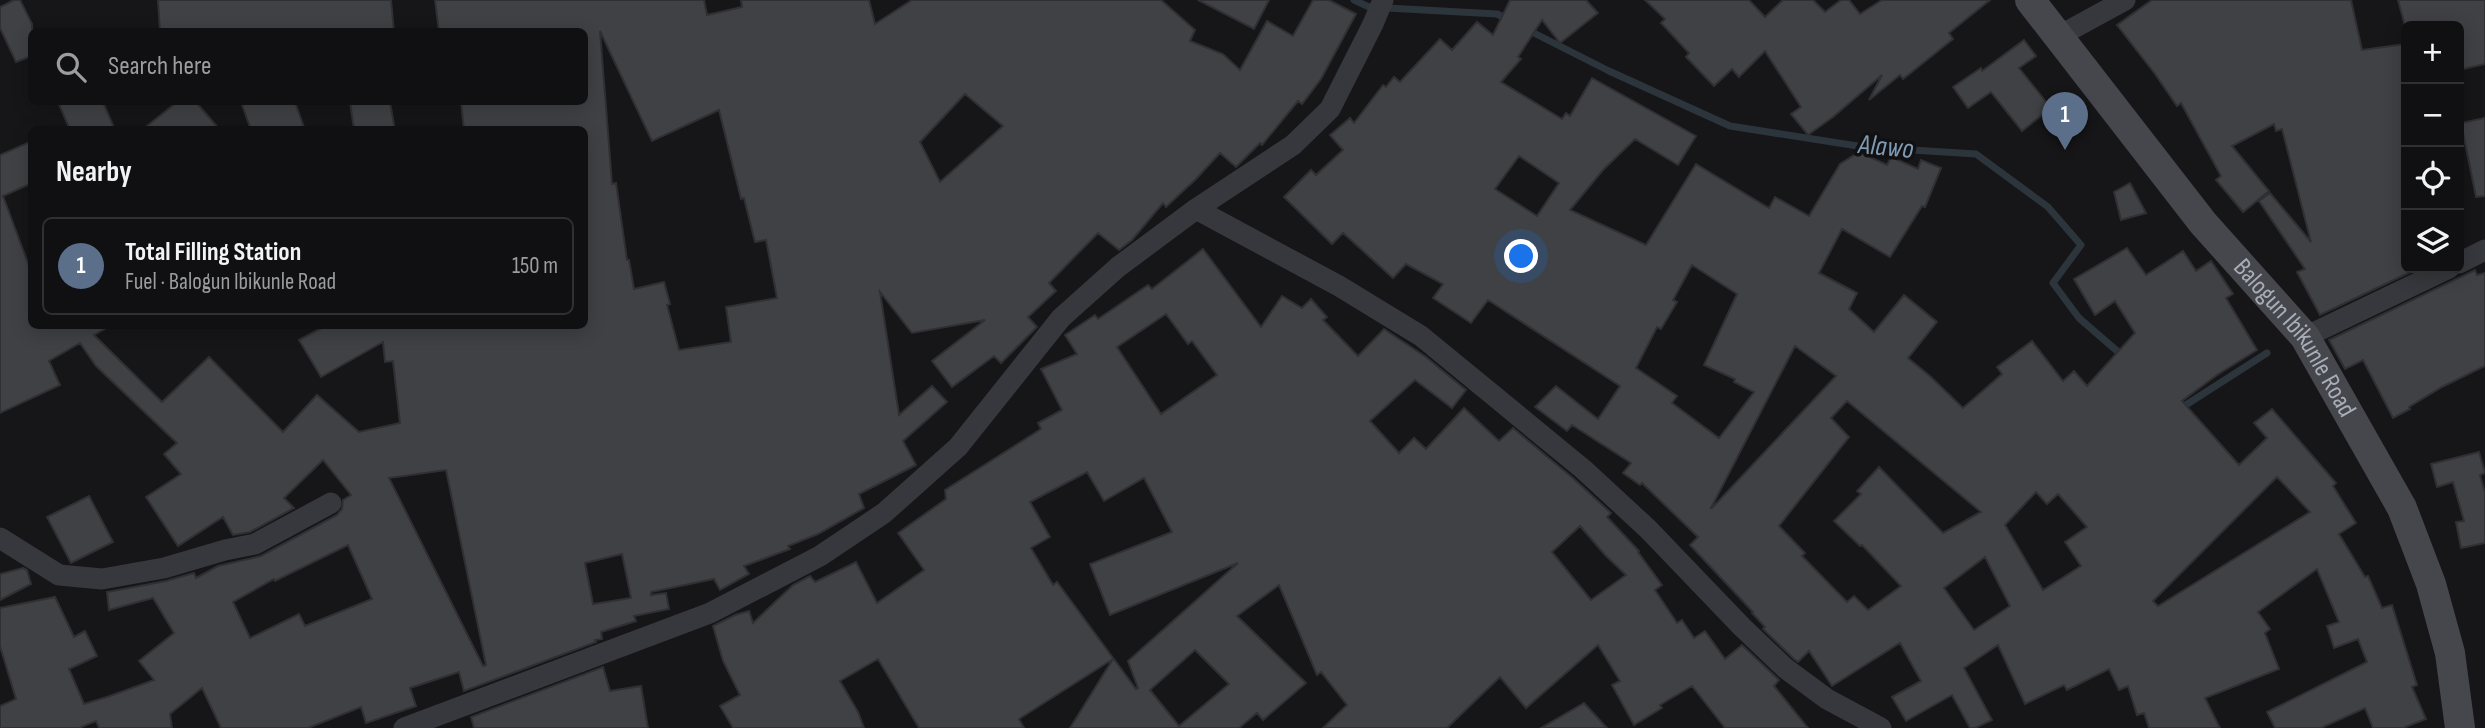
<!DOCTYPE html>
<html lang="en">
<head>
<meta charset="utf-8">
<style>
	:root { --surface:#101012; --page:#1e1e20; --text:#f1f3f6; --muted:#9c9d9f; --line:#303032; --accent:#f2b134 }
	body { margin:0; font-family:"Sofia Sans Condensed",sans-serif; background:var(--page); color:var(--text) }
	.controls { position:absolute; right:21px; top:21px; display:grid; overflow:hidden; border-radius:10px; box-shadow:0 4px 18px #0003 }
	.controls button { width:63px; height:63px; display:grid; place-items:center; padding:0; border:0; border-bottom:2px solid var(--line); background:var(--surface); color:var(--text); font:35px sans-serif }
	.you { position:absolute; left:1522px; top:257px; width:24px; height:24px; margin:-18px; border:5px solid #fff; border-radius:50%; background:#1a73e8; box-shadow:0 0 0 10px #1a73e833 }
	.badge { display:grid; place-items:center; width:46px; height:46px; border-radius:50%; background:var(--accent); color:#fff; font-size:23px; font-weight:700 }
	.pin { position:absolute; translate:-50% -58px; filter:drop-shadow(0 2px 4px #0008) }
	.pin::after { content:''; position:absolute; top:37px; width:24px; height:21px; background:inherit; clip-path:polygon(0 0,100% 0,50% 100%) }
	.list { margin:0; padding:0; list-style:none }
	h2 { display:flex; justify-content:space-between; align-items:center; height:91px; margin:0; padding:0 28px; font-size:30px }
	h2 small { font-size:23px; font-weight:400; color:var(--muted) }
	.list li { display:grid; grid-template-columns:46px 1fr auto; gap:21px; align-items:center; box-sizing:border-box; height:98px; margin:0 14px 14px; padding:0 14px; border:2px solid var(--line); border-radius:10px }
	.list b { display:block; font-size:26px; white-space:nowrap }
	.list p { margin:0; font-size:23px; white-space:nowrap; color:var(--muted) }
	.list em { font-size:23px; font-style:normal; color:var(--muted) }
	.icon { flex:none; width:38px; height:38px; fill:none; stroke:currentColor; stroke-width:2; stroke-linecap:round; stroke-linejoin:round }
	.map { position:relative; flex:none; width:2485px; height:728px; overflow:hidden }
	.search { position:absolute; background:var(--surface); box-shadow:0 4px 18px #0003; left:28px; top:28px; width:560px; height:77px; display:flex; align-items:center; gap:18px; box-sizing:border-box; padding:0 24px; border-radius:10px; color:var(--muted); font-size:26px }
	.panel { position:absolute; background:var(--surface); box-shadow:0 4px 18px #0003; left:28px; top:126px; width:560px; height:203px; border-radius:10px }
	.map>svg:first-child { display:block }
</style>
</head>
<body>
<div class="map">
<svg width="2485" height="728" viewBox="0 0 2485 728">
	<rect width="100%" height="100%" fill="#161618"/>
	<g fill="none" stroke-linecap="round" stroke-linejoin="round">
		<g stroke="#2c353c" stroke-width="7">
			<path d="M1354,0L1369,7L1497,14L1509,20"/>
			<path d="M1526,29L1609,71L1730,126L1864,147L1976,154L2048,207L2081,245L2053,283L2079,318L2124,357"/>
			<path d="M2180,407L2181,408L2267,353"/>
		</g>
	</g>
	<g fill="#404145" stroke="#303034" stroke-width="2" fill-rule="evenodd">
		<path d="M14,0H20L32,24V56L16,62L0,28V7Z"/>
		<path d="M158,0H391L394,32H160Z"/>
		<path d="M435,0H704L707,15L742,7L741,0H869L875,24L912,0H1161L1195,30L1190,41L1223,54L1240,70L1267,21L1293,36L1313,0H1329L1356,14L1321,79L1302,104L1298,101L1262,145L1260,143L1236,167L1220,153L1196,179L1166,207L1163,203L1132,240L1119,250L1098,233L1049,283L1056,291L1028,317L1037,327L1001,363L994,356L952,387L932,361L985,320L912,333L880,292L899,415L932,386L947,402L903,441L916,465L859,494L864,508L818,534L788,546L790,549L744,566L749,574L720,590L714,579L651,592V595L666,593L669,609L634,616L636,621L601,632L602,639L595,640L596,642L464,691L459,672L410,688L416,706L366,723L361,707L308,728H221L202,688L170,714L172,728H99L96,721L79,728H0V706L16,699L0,646V608L55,597L74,637L85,631L97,656L69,669L84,704L107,697L154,680L139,661L174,633L153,598L109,610L107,592L166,581L194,573L196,578L218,566L261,556L337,515L342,509L343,500L351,495L323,460L284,498L294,508L250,532L233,535L223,517L178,546L146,497L181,474L164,454L177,443L96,366L80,343L49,361L60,385L0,413V155L32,141V183L3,196L32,274V326H110L94,335L162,402L209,357L283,432L317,395L359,432L400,423L393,361L385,362L383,342L321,377L299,340L325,326H584V130H464L461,102H584V32H439ZM600,31L652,141L719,110L741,199L744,198L755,242L766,240L777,298L726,307L731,342L679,350L667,305L670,304L664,282L634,289L629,260H627L616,183L612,184ZM965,94L1003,126L940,182L920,142ZM446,470L486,665L483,666L389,478ZM348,545L372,599L305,626L299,614L250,638L233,602L274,579L275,581ZM622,554L631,598L593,604L585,563Z"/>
		<path d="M1198,0H1269L1254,29Z"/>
		<path d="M1510,0H1586L1598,13L1560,43L1542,20L1518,57L1521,59L1501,82L1562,119L1566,113L1570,116L1592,78L1696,136L1678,165L1635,139L1603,170L1570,210L1646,245L1696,164L1769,208L1775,197L1809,216L1840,164L1859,152L1887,165L1891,157L1918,169L1921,160L1941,168L1925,207L1922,206L1890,257L1842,229L1819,273L1857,293L1849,309L1874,332L1904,295L1937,322L1908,358L1931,377L1963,408L2002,374L1997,367L2032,341L2063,381L2074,371L2087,386L2135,333L2115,301L2095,315L2074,279L2127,248L2146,275L2183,251L2196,271L2211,261L2233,294L2226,298L2257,350L2217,375L2182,401L2239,465L2267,438L2254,423L2272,409L2336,483L2333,486L2356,523L2339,534L2365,577L2368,576L2382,608L2392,605L2417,685L2412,687L2426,719L2403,728H2373L2365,708L2321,728H2275L2267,712L2367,662L2358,639L2334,648L2327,626L2339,622L2317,569L2258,612L2270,629L2265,633L2279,669L2205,698L2220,728H2149L2144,713L2137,715L2128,686L2119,690L2109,669L2067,690L2064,685L2025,704L1998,645L1964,668L1992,720L1975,728H1970L1952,695L1906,721L1892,697L1921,681L1900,643L1832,686L1809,651L1798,662L1793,658L1763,629L1765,627L1752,613L1753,612L1690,545L1698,537L1642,483L1640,485L1623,473L1631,463L1572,425L1567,431L1535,407L1556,386L1598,419L1620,386L1488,300L1471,323L1433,298L1443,284L1406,264L1393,278L1343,233L1332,244L1284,197L1311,170L1316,175L1343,150L1330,135L1350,118L1354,123L1383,85L1386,87L1394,77L1400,82L1440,39L1452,50L1477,22L1493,35ZM1519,156L1559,183L1537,216L1495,189ZM1692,265L1737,294L1704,365L1735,379L1734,382L1754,392L1719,438L1672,403L1677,396L1636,368L1657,327L1661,329L1677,302L1673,300ZM1795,346L1836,376L1712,508H1711ZM1847,401L1981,512L1943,533L1879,467L1857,491L1861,494L1834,521L1860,546L1862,545L1901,586L1868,610L1854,596L1847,602L1802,556L1805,553L1779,526L1849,437L1831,418ZM2277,477L2310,512L2158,606L2153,601ZM2036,492L2047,504L2058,494L2087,527L2065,542L2081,566L2043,590L2005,525ZM1985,557L2010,606L1974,630L1944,588Z"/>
		<path d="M1645,0H1749L1765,17L1783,0H1813L1825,12L1841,0H1849L1860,14L1882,0H1990L1949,33L1953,39L1903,79L1900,75L1869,100L1882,75L1833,117L1808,135L1791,114L1801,107L1765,51L1739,77L1732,69L1714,86L1686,57L1689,53L1661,23L1665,19Z"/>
		<path d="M2152,0H2351L2362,50L2406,44V268H2419L2320,315L2297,272L2305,269L2259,201L2270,193L2311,242L2282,129L2276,131L2274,124L2232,146L2269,191L2243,212L2216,180L2221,176L2181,103L2177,106L2155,74L2117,25Z"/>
		<path d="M2398,0H2485V64L2459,70V26H2405Z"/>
		<path d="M2024,40L2036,56L2019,68L2051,108L2022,131L1991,92L1968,108L1953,87L1981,68L1982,71Z"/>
		<path d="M58,102H103L115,130H70Z"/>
		<path d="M177,102H196L220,130H142Z"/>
		<path d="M241,102H295L305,130H251Z"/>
		<path d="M350,102H390L395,130H354Z"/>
		<path d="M2485,118V196L2476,197L2461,123Z"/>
		<path d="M2130,183L2146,213L2121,220L2114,192Z"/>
		<path d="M1203,249L1261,327L1282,296L1302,308L1311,299L1327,317L1323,320L1358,356L1384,329L1426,357L1466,390L1452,408L1415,380L1370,421L1399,453L1414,438L1426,449L1464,408L1499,441L1513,428L1574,479L1611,513L1607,517L1639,551L1638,552L1662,585L1655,590L1677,623L1682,620L1694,638L1705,631L1725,659L1742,645L1779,680L1774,686L1808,728H1725L1692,686L1660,705L1662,708L1634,725L1612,685L1620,681L1598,645L1526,708L1500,677L1447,728H1323L1347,705L1321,672L1317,675L1279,585L1237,616L1306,683L1263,720L1257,713L1239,728H1070L1113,659L1019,719L1024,728H919L878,659L840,681L858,712L864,728H733L720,706L740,695L723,661L713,626L735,615L749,611L753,623L793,585L810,576L815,582L856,562L877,603L924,570L898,533L946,499L945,490L1041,429L1038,423L1062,410L1041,369L1077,354L1065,335L1095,315L1098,319L1148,285L1152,289ZM1166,314L1188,344L1192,341L1217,375L1161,414L1117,347ZM1087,472L1104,501L1144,478L1172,532L1090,564L1110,615L1238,563L1128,661L1138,688L1136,689L1057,582L1053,585L1031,548L1050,537L1030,502ZM1580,526L1605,555L1626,575L1591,600L1552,552ZM1195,650L1229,684L1179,726L1150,690Z"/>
		<path d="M2475,270L2477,275L2485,273V366L2442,387L2409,407L2410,409L2393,418L2363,360L2345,369L2329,340Z"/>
		<path d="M2479,452L2485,473L2480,475L2485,493V543L2461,548L2456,522L2464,521L2453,482L2437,487L2431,464Z"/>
		<path d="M89,496L113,542L71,563L47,517Z"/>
		<path d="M23,568L27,570L31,584L0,600V574Z"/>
		<path d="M603,667L610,691L641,686L648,728H474L471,717Z"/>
		<path d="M1584,703L1607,728H1541Z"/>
	</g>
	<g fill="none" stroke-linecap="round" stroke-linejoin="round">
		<g stroke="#37383d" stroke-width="21">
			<path d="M2059,36L2125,0"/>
			<path d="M1196,209L1339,286L1421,336L1583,469L1648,529L1742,627L1785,668L1827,699L1881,728"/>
			<path d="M2459,263L2485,250"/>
			<path d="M2305,337L2449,268"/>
			<path d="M0,538L59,575L102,579L164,568L225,550L255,544L331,503"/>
			<path d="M404,728L710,613L820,556L884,513L958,447L1061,318L1118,267L1196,209L1293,145L1330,109L1373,24L1383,0"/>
		</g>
		<path stroke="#45474d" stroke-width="30" id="s1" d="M2030,0L2203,223L2305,337L2402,508L2431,584L2450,653L2460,728"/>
	</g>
	<g text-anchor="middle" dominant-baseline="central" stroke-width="7" stroke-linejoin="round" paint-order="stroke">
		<g font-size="26" fill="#a8adb8" stroke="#111113">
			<text stroke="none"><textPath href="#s1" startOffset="430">Balogun Ibikunle Road</textPath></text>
		</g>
		<g font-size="28" font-style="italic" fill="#7f9bb3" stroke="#111113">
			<text transform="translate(1886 147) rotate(5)">Alawo</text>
		</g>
	</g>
</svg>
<div class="controls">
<button>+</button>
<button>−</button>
<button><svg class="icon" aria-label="locate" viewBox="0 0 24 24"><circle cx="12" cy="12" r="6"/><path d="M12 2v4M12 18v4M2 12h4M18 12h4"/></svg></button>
<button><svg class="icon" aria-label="layers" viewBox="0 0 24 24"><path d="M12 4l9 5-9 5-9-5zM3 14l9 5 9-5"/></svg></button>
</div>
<div class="you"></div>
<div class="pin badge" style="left:2065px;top:150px;background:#5c6f8a">1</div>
<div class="search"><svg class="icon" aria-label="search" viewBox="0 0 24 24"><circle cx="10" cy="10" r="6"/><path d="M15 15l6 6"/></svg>Search here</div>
<section class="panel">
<h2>Nearby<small></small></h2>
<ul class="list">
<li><span class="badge" style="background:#5c6f8a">1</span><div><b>Total Filling Station</b><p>Fuel · Balogun Ibikunle Road</p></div><em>150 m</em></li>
</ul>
</section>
</div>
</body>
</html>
